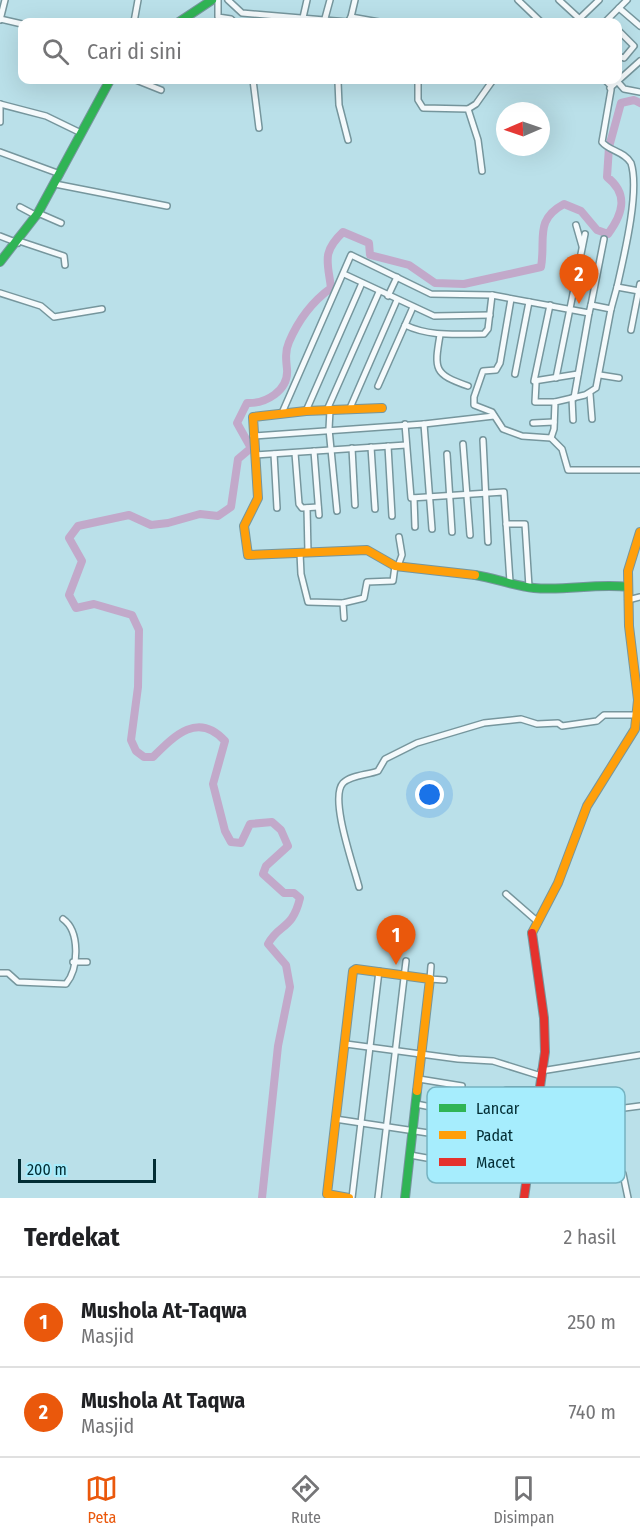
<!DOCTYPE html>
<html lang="id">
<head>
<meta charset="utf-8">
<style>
	body { margin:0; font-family:"Fira Sans Condensed",sans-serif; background:#f6f6f6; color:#202124 }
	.compass { position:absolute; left:496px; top:102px; width:54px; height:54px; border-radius:50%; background:#fff; box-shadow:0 6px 24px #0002; rotate:268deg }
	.scale { position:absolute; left:18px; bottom:15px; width:138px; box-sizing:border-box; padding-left:6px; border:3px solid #022d34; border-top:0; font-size:16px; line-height:21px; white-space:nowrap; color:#022d34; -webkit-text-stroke:4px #a6edfd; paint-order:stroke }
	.you { position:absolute; left:430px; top:795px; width:21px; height:21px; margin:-15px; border:4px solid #fff; border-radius:50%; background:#1a73e8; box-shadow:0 0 0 9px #1a73e833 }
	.badge { display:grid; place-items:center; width:39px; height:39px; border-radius:50%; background:#ea580c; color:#fff; font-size:20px; font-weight:700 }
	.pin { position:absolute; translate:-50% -50px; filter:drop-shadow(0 2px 3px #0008) }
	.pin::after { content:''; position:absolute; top:32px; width:21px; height:18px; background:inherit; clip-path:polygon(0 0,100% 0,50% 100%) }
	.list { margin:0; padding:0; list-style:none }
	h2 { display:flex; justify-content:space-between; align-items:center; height:78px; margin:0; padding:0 24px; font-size:26px }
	h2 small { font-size:20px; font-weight:400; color:#757577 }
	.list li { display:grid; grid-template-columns:39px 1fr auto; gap:18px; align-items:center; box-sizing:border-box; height:90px; padding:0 24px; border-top:2px solid #e0e0e0 }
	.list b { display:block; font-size:22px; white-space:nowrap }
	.list p { margin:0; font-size:20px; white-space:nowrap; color:#757577 }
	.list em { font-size:20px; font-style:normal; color:#757577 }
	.icon { flex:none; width:33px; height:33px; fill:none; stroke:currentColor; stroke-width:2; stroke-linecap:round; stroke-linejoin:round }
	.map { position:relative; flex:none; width:640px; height:1198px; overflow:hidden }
	.search { position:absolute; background:#fff; box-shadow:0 6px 24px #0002; left:18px; right:18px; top:18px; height:66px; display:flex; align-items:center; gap:15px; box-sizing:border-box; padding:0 21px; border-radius:12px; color:#757577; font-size:22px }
	.sheet { height:258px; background:#fff }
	nav { display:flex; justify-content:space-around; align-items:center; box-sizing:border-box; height:84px; border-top:2px solid #e0e0e0; background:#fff; font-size:16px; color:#757577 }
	nav a { display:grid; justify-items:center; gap:3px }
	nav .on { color:#ea580c }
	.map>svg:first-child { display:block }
</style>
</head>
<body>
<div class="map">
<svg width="640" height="1198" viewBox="0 0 640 1198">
	<rect width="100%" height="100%" fill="#bae0e9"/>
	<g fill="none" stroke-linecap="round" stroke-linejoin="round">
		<!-- river -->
		<path stroke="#c2a9ca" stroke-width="8" d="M262,1198L278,1046L290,987L286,965L268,944C279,923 292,931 300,898L294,893H284L263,874L266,866L288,846L281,830L272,822L250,824L241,843L231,842L225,831L213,784L225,741C198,711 174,736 153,757H144L136,751L131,740L138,687L139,630L132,615L94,604L76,608L69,595L82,561L69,538L78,526L129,515L151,525L168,523L200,514L218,516L231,507L238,459L251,448L237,423L247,403C265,404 289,391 287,369C286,360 285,351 289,342C298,321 313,301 331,288C328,262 321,253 343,232L369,243L370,255L409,265L435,283L464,284L541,267C546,239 534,220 564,204L581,211L597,230L608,234C623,214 629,194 607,177L609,147L621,103L634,100L640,103"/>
		<defs>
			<g id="street">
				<polyline points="218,0 218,17 231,19 234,22"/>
				<polyline points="228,0 242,13 348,22 351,17 379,22"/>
				<polyline points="518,0 541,22"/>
				<polyline points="559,0 583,22"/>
				<polyline points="619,8 640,26"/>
				<polyline points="351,17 355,0"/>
				<polyline points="0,19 22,24"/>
				<polyline points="0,20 5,0"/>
				<polyline points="134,22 138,0"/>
				<polyline points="302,22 307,0"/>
				<polyline points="324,22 330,0"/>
				<polyline points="576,22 599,0"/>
				<polyline points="605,22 627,0"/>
				<polyline points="618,30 634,46 624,58 618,56"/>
				<polyline points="136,80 161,90"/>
				<polyline points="253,80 259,128"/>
				<polyline points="306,80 339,80"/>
				<polyline points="418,80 418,100 423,108 468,109 478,140 482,171"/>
				<path d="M605,80L611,86V90L602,142C609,151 624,151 631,163C640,191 624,256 617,287L639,291"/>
				<polyline points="617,81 624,89 640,92"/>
				<polyline points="338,82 339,105 348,140"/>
				<polyline points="610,88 640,61"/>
				<polyline points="0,104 46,116 81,133"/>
				<polyline points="468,109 476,104 493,80"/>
				<polyline points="0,122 0,104"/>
				<polyline points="0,152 60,174"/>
				<polyline points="55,184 167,206"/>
				<polyline points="20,207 37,216"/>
				<polyline points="38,213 61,223"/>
				<polyline points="576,225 582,246"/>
				<polyline points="0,236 18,243"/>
				<polyline points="19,241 64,256 65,265"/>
				<polyline points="344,274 434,316 490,315"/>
				<polyline points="0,293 41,306 54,317 102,309"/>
				<polyline points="388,296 397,277"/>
				<polyline points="511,299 500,363 496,370 483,371 474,397 474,405 492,412 503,429 522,436 551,438 562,449 568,470 640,470"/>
				<polyline points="550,305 534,381 578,374"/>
				<polyline points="591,305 604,239"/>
				<path d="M405,325C430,337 456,334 484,334L488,329L492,295"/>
				<polyline points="631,330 640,284"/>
				<path d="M440,335C434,370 434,374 468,386"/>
				<polyline points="515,374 529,302"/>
				<polyline points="600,375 619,378"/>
				<polyline points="556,378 585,234"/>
				<polyline points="536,383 535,402 555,402"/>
				<polyline points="378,386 413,307"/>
				<polyline points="590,394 592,419"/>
				<polyline points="572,398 573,420"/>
				<polyline points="574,398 589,313"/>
				<polyline points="350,408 397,300"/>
				<polyline points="327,410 379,292"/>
				<polyline points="330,410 329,429 337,511"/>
				<polyline points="306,411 362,283"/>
				<polyline points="282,413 351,255 431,294 492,295 589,313 591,305 611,309 617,287"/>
				<polyline points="533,423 554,422"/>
				<polyline points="405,424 411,498 504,492 510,582"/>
				<polyline points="424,424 494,416"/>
				<polyline points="253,436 424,424 432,529"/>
				<polyline points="551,438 554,429 555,402 585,395 596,388 611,309"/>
				<polyline points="483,440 488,542"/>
				<polyline points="463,444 470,535"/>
				<polyline points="388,446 392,516"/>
				<polyline points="371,447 375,509"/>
				<polyline points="352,448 355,505"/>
				<polyline points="314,451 319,515"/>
				<polyline points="295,453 299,504 302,508 318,507"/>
				<polyline points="274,454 277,508"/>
				<polyline points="447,454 452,532"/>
				<polyline points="255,455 406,445"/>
				<polyline points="414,498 415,527"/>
				<polyline points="307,508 308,553"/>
				<polyline points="506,524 525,524 529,587"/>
				<polyline points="300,553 301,574 308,602 343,603"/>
				<polyline points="398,566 402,555 399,537"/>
				<polyline points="628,600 640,597"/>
				<polyline points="344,618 343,603 364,598 367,582 393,581 395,566"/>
				<path d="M359,887C354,867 329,798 343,783C351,775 368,775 378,771L385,759L417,743L484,723L521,719L537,724L558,723L562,726L597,721L604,715H637"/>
				<polyline points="506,894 538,922"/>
				<polyline points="73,962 87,962"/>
				<polyline points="431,966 430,979 444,980"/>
				<path d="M0,973H8L18,982L66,984C79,968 80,931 63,919"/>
				<polyline points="346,1044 458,1059 493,1061 541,1076"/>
				<polyline points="541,1071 640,1055"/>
				<polyline points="419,1079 462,1086"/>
				<polyline points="539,1090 506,1090 498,1104 492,1107 488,1126 490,1161 500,1167 528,1174 573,1175 591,1179 623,1174 628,1198"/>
				<polyline points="416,1104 456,1112"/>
				<polyline points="537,1108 594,1112 640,1106"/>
				<polyline points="611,1111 616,1142"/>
				<polyline points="335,1119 455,1137"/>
				<polyline points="410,1155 449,1162"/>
				<polyline points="352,1198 379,971"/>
				<polyline points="378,1198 406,961"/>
			</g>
			<g id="fast">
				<polyline points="179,22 212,0"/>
				<polyline points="0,262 38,213 110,80"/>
				<path d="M475,575C495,578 514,586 534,588C566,591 597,583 628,587"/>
				<polyline points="405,1198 417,1091"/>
			</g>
			<g id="slow">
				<polyline points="382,408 306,411 253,417 258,498 244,526 248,555 367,550 395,566 475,575"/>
				<polyline points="532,933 558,883 587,806 635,729 638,700 629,626 628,571 640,532"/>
				<polyline points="349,1198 327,1194 353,971 356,969 430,979 417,1091"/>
			</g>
			<polyline id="jam" points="524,1198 545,1052 544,1018 532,933"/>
		</defs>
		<!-- street casing -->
		<use href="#street" stroke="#76969d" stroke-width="8"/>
		<!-- fast casing -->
		<use href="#fast" stroke="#76969d" stroke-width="10"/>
		<!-- slow casing -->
		<use href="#slow" stroke="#76969d" stroke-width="10"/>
		<!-- jam casing -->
		<use href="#jam" stroke="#76969d" stroke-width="10"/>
		<!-- street -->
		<use href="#street" stroke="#f5fafc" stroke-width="5"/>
		<!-- fast -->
		<use href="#fast" stroke="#30b455" stroke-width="8"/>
		<!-- slow -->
		<use href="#slow" stroke="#ff9f0a" stroke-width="8"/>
		<!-- jam -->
		<use href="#jam" stroke="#e5322d" stroke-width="8"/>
	</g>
	<!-- legend -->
	<rect x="427" y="1087" width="198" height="96" rx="9" fill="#a6edfd" stroke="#75b3c1" stroke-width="1.5"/>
	<rect x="439" y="1104" width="27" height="8" fill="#30b455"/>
	<rect x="439" y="1131" width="27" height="8" fill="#ff9f0a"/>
	<rect x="439" y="1158" width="27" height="8" fill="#e5322d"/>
	<g font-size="16" fill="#022d34">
		<text x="476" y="1114">Lancar</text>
		<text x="476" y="1141">Padat</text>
		<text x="476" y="1168">Macet</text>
	</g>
</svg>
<svg class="compass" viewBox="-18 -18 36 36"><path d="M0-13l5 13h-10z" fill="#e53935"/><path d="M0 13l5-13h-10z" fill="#757577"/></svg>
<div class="scale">200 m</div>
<div class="you"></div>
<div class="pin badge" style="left:396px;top:965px">1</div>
<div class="pin badge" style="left:579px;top:304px">2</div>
<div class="search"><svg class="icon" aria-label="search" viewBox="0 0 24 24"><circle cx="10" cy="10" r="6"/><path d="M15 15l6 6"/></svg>Cari di sini</div>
</div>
<section class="sheet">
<h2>Terdekat<small>2 hasil</small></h2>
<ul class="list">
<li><span class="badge">1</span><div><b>Mushola At-Taqwa</b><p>Masjid</p></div><em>250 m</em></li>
<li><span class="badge">2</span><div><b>Mushola At Taqwa</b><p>Masjid</p></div><em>740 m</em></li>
</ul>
</section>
<nav>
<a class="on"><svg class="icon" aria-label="map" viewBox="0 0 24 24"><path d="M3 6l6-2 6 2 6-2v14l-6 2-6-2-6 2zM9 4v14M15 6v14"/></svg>Peta</a>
<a><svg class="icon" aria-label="directions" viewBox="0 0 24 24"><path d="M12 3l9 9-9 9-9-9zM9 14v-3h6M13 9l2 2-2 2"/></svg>Rute</a>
<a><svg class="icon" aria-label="saved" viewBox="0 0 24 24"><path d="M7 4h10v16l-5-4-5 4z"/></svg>Disimpan</a>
</nav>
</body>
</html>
